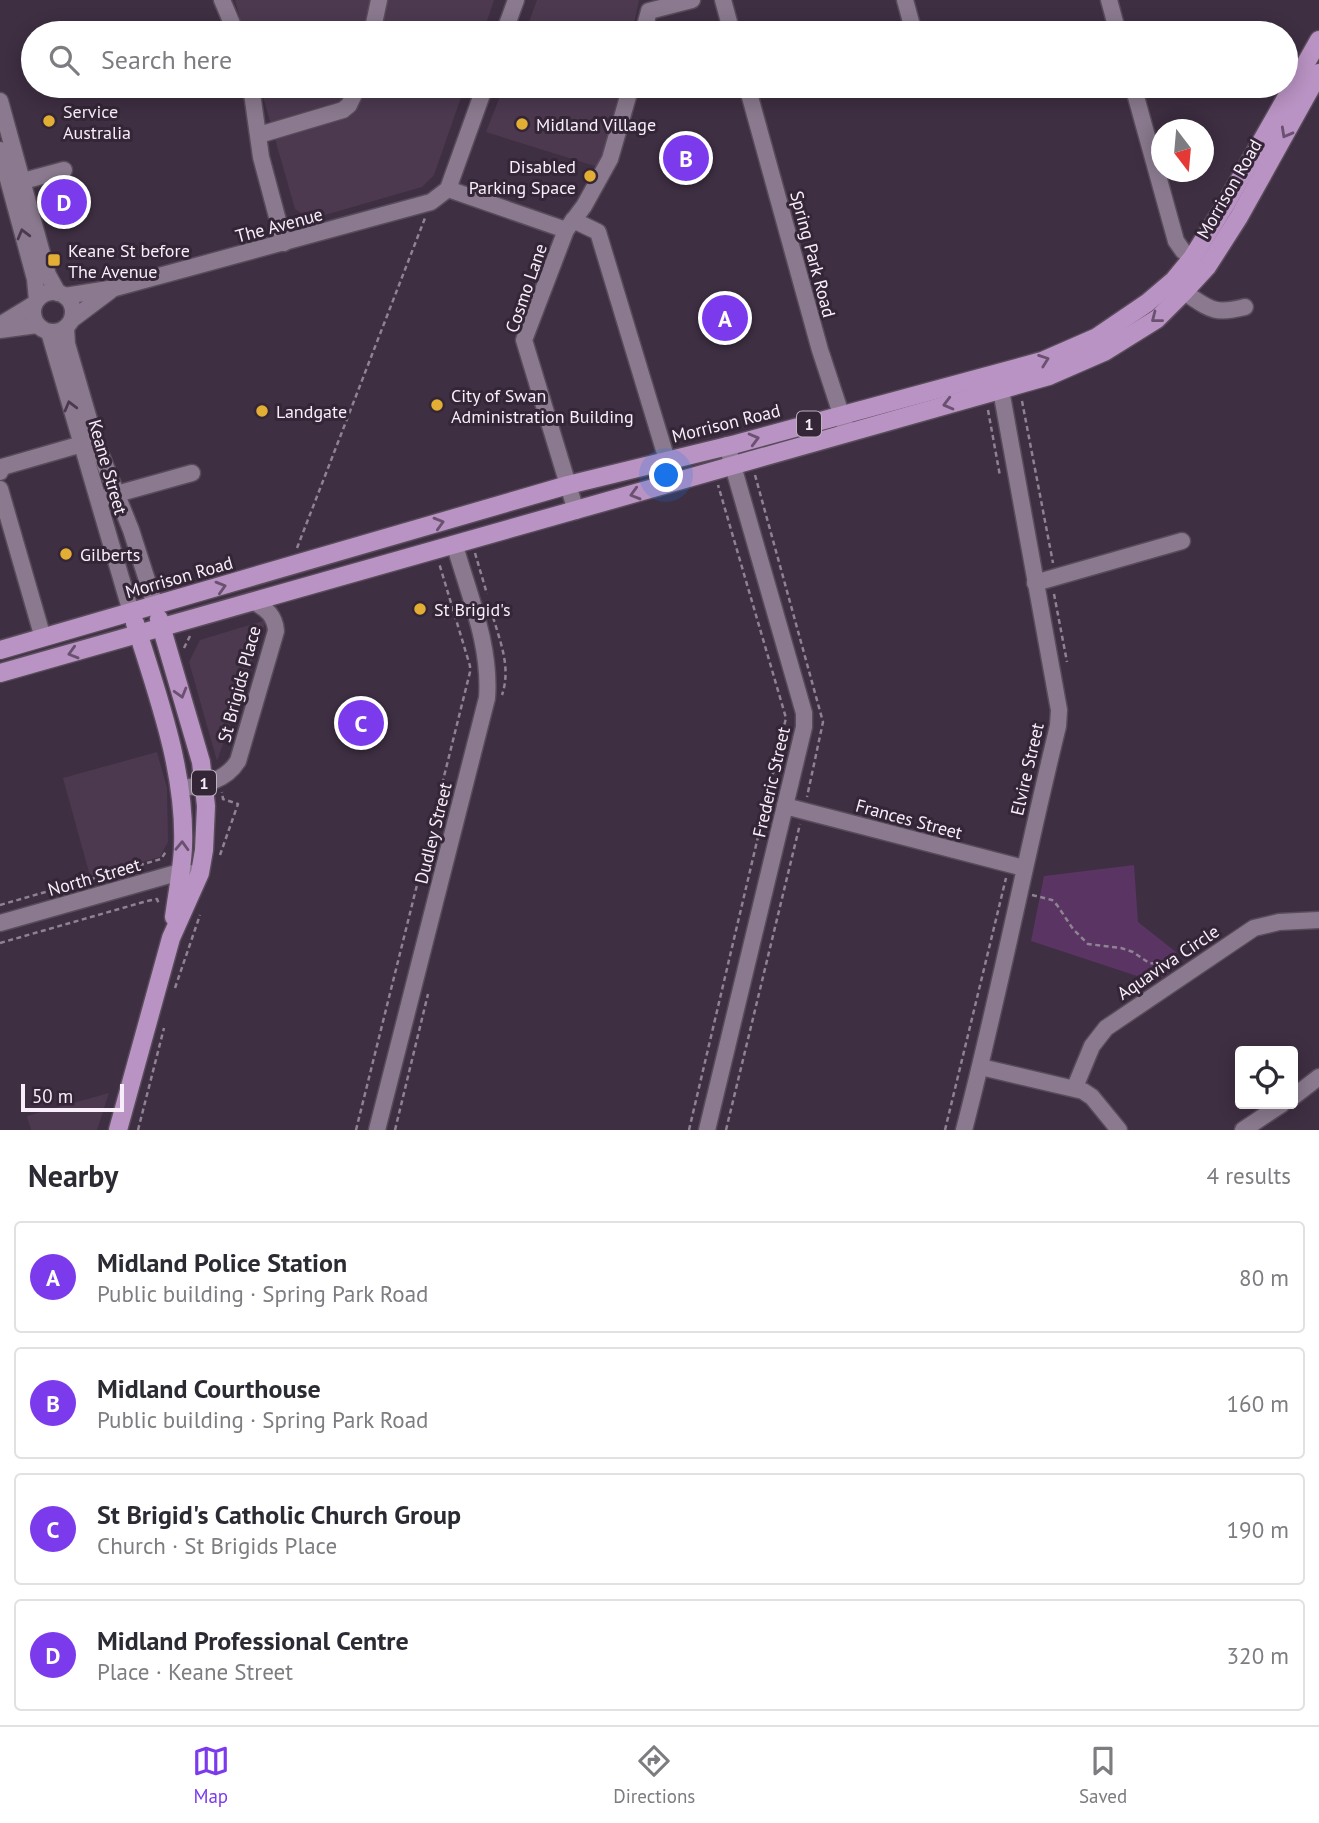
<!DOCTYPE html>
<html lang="en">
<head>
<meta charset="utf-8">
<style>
	body { margin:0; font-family:"PT Sans",sans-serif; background:#f7f7f7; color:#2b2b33 }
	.controls { position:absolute; right:21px; bottom:21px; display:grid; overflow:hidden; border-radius:7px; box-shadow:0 4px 18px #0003 }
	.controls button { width:63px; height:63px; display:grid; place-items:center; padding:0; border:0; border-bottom:2px solid #e1e1e2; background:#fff; color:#2b2b33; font:35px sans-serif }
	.compass { position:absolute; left:1151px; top:119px; width:63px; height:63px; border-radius:50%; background:#fff; box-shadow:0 4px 18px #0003; rotate:164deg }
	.scale { position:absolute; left:21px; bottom:18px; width:103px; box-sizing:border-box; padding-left:7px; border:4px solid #f8eefa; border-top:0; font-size:19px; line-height:24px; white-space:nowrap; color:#f8eefa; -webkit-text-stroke:5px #342537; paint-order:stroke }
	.you { position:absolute; left:667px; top:476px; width:24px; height:24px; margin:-18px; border:5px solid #fff; border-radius:50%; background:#1a73e8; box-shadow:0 0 0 10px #1a73e833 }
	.badge { display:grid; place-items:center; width:46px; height:46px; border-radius:50%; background:#7c3aed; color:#fff; font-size:23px; font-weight:700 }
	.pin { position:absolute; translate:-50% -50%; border:4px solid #fff; box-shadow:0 2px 7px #0006 }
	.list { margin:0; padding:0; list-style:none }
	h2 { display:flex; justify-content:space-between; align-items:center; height:91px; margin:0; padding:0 28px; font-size:30px }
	h2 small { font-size:23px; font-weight:400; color:#7c7c81 }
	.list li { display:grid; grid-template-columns:46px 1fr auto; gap:21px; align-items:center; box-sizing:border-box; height:112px; margin:0 14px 14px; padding:0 14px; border:2px solid #e1e1e2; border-radius:7px }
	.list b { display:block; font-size:26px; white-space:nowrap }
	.list p { margin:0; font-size:23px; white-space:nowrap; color:#7c7c81 }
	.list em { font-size:23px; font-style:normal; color:#7c7c81 }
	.icon { flex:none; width:38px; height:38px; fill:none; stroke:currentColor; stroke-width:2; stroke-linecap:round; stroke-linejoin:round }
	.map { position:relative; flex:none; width:1319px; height:1130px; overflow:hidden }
	.search { position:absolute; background:#fff; box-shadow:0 4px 18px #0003; left:21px; right:21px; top:21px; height:77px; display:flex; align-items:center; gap:18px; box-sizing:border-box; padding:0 24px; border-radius:38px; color:#7c7c81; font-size:26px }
	.sheet { height:595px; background:#fff }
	nav { display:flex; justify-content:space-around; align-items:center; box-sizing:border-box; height:98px; border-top:2px solid #e1e1e2; background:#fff; font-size:19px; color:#7c7c81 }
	nav a { display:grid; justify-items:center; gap:4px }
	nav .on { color:#7c3aed }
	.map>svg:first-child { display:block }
</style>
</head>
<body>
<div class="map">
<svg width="1319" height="1130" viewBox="0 0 1319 1130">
	<rect width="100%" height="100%" fill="#3e2f42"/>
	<!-- built -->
	<g fill="#4c3950">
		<polygon points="235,0 494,0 483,33 244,33"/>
		<polygon points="537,0 639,0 632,33 525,33"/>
		<polygon points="260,86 465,86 434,175 422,187 311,219 295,209"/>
		<polygon points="504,86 620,86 607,146 598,167 486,132"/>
		<polygon points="266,620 217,761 189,662 200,640"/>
		<polygon points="157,752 167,788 168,842 160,857 90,876 63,778"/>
		<polygon points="109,1093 97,1130 31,1130 27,1116"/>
	</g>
	<!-- green -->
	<polygon fill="#5a3463" points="1134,865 1138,922 1176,952 1173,970 1155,982 1031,941 1044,876"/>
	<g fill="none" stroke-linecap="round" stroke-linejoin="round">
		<defs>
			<g id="minor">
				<polyline points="222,0 236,33"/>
				<polyline points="723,0 732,33"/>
				<polyline points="905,0 914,33"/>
				<polyline points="1109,0 1118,33"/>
				<polyline points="372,33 379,0"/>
				<polyline points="504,33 516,0"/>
				<polyline points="643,33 649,11 692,0"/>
				<polyline points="251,86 261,157 284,243"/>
				<polyline points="747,86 820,350 845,426"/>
				<polyline points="1133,86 1176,241 1183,251 1202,264"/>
				<polyline points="0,101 48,275 58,293"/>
				<polyline points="259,135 343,110 349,105 358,86"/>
				<polyline points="0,150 35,279 37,300"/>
				<polyline points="12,184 64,170"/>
				<polyline points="448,189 566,230"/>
				<polyline points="573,220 598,232 667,460"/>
				<circle cx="53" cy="312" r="20"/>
				<path d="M1184,292C1210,309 1213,315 1245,307"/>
				<polyline points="65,296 115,288 431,202 448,189 485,86"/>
				<polyline points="74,318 110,291"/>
				<polyline points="0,325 34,304"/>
				<polyline points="66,328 67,344 95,440 131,530 155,605"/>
				<polyline points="0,330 37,325"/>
				<polyline points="49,332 131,612"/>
				<polyline points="0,472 2,467 89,442"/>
				<polyline points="0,489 43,638"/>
				<polyline points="106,497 192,473"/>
				<polyline points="576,511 524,340 566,230 584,206 610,159 631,86"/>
				<polyline points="1035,583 1182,541"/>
				<path d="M179,789C202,785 225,782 238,761L276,631C275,616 267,609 254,602"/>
				<polyline points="785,806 1024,868"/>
				<polyline points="0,923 180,872 190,873"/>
				<polyline points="981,1067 1083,1091 1092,1097 1119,1130"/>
				<polyline points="1075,1087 1092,1046 1106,1028 1254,928 1279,922 1319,920"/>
				<polyline points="1293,1097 1319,1077"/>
				<path d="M377,1130L487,698C491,646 469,595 455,546"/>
				<polyline points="707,1130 804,727 804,713 800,699 727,445"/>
				<path d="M964,1130C999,996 1025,860 1058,726L1059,710L999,379"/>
				<polyline points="1243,1130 1282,1104"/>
			</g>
			<g id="major">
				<path d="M135,623C157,694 186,771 183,847C182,870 177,894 174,917"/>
				<polyline points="0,650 568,485 736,444 1042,361 1097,337 1147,303 1174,280 1192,258 1224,207 1319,40"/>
				<polyline points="0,673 1049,376 1104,352 1157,319 1184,292 1207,267 1239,217 1319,73"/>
				<polyline points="118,1130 171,938 200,873 204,850 206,806 201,762 159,619"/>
			</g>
		</defs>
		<!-- minor casing -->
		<use href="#minor" stroke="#584b5a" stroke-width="19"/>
		<!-- major casing -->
		<use href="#major" stroke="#584b5a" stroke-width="21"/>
		<!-- path -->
		<g stroke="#8f8292" stroke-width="2.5" stroke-dasharray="5 3.5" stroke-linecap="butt">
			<polyline points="1022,401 1053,563"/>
			<polyline points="988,410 1000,476"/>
			<polyline points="755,475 823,722 807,797"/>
			<polyline points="297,548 425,218"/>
			<polyline points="475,553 487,594"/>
			<polyline points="1054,594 1067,662"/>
			<path d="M493,617C501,644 511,668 502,695"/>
			<polyline points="184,648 190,636"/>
			<polyline points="220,855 238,804 223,799 222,792"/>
			<polyline points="1032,895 1052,900 1057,905 1073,929 1088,944 1121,948 1133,952 1149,963 1170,965"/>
			<polyline points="0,905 161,859 167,850"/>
			<polyline points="0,943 147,901 157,899 159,904"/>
			<polyline points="175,988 200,915"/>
			<polyline points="138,1130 164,1028"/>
			<polyline points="356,1130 470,672 470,666 439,563"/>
			<polyline points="395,1130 428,994"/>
			<polyline points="689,1130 786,718 718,485"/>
			<polyline points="726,1130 800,824"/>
			<polyline points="945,1130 1006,878"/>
		</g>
		<!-- minor -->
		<use href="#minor" stroke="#8b7a8f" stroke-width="16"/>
		<!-- major -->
		<use href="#major" stroke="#b993c3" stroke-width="18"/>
	</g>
	<!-- one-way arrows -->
	<defs><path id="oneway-chevron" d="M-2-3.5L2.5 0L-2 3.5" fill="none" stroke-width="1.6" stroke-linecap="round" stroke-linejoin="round" transform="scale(1.75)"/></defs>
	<g stroke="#69516f">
		<use href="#oneway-chevron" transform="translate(1286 133) rotate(119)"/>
		<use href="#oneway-chevron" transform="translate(1156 318) rotate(142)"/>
		<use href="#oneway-chevron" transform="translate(1044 360) rotate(-20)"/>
		<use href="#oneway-chevron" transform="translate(948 404) rotate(165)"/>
		<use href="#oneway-chevron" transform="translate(754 439) rotate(-15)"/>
		<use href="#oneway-chevron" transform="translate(635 494) rotate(164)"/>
		<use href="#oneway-chevron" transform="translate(439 523) rotate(-16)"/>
		<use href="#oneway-chevron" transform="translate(221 587) rotate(-16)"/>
		<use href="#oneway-chevron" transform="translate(73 653) rotate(164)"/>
		<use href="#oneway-chevron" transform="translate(181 693) rotate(74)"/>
		<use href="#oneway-chevron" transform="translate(182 846) rotate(-88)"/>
	</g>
	<g stroke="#4a3a4d">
		<use href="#oneway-chevron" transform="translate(23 234) rotate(-105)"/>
		<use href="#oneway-chevron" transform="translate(70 406) rotate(-105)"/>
	</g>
	<!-- markers -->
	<g fill="#e2af34" stroke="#342537" stroke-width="2.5">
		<circle cx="49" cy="121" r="7"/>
		<circle cx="522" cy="124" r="7"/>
		<circle cx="590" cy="176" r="7"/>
		<rect x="47" y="253" width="14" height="14" rx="3.5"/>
		<circle cx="437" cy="405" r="7"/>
		<circle cx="262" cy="411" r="7"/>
		<circle cx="66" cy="554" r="7"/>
		<circle cx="420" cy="609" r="7"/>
	</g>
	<g text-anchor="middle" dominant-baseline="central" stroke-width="6" stroke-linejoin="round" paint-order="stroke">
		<!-- shield labels -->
		<g fill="#342537" stroke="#bdb2c0" stroke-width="2">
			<rect x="797" y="411.5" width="24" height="25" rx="5"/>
			<rect x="192" y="770.5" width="24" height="25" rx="5"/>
		</g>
		<g font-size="16" font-weight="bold" fill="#f8eefa">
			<text x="809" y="424">1</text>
			<text x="204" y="783">1</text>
		</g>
		<!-- poi labels -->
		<g font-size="18" fill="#f8eefa" stroke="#342537" text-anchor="start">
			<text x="63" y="111">Service<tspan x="63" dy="21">Australia</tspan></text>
			<text x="536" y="124">Midland Village</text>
			<text x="576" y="166" text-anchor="end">Disabled<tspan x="576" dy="21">Parking Space</tspan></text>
			<text x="68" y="250">Keane St before<tspan x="68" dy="21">The Avenue</tspan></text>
			<text x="451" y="395">City of Swan<tspan x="451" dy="21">Administration Building</tspan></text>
			<text x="276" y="411">Landgate</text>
			<text x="80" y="554">Gilberts</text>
			<text x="434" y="609">St Brigid's</text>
		</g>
		<!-- street labels -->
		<g font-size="18" fill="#f8eefa" stroke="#342537">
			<text transform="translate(1229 189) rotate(-60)">Morrison Road</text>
			<text transform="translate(279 225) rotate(-15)">The Avenue</text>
			<text transform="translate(813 254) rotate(75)">Spring Park Road</text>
			<text transform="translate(526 288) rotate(-71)">Cosmo Lane</text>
			<text transform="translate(726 423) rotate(-14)">Morrison Road</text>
			<text transform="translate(108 467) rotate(74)">Keane Street</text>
			<text transform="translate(179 577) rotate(-16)">Morrison Road</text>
			<text transform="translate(239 684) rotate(-75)">St Brigids Place</text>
			<text transform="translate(1027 769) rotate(-77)">Elvire Street</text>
			<text transform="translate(771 782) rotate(-77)">Frederic Street</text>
			<text transform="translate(909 819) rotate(15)">Frances Street</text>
			<text transform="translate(433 833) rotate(-76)">Dudley Street</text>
			<text transform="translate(94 877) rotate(-16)">North Street</text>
			<text transform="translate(1168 962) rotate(-34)">Aquaviva Circle</text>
		</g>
	</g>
</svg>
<div class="controls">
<button><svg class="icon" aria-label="locate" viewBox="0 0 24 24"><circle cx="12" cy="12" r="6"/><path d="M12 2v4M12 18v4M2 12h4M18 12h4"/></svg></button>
</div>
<svg class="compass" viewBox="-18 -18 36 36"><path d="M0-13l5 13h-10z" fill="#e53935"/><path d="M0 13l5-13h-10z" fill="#7c7c81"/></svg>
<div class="scale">50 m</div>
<div class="you"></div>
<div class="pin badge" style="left:725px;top:318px">A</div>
<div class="pin badge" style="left:686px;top:158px">B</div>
<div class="pin badge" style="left:361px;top:723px">C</div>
<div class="pin badge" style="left:64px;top:202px">D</div>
<div class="search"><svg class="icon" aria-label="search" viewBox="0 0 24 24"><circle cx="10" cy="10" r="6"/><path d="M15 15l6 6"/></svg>Search here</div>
</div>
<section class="sheet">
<h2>Nearby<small>4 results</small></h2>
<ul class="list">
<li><span class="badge">A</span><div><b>Midland Police Station</b><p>Public building · Spring Park Road</p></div><em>80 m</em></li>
<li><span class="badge">B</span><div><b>Midland Courthouse</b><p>Public building · Spring Park Road</p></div><em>160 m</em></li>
<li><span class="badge">C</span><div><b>St Brigid's Catholic Church Group</b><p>Church · St Brigids Place</p></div><em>190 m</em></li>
<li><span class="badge">D</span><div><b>Midland Professional Centre</b><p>Place · Keane Street</p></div><em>320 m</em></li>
</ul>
</section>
<nav>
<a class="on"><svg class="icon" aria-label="map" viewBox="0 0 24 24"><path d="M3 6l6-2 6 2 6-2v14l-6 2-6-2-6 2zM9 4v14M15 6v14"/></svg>Map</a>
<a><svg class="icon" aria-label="directions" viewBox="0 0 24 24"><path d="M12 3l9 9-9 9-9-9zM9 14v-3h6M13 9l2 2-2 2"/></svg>Directions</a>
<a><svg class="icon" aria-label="saved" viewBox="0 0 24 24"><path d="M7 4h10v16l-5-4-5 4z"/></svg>Saved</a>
</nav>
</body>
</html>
